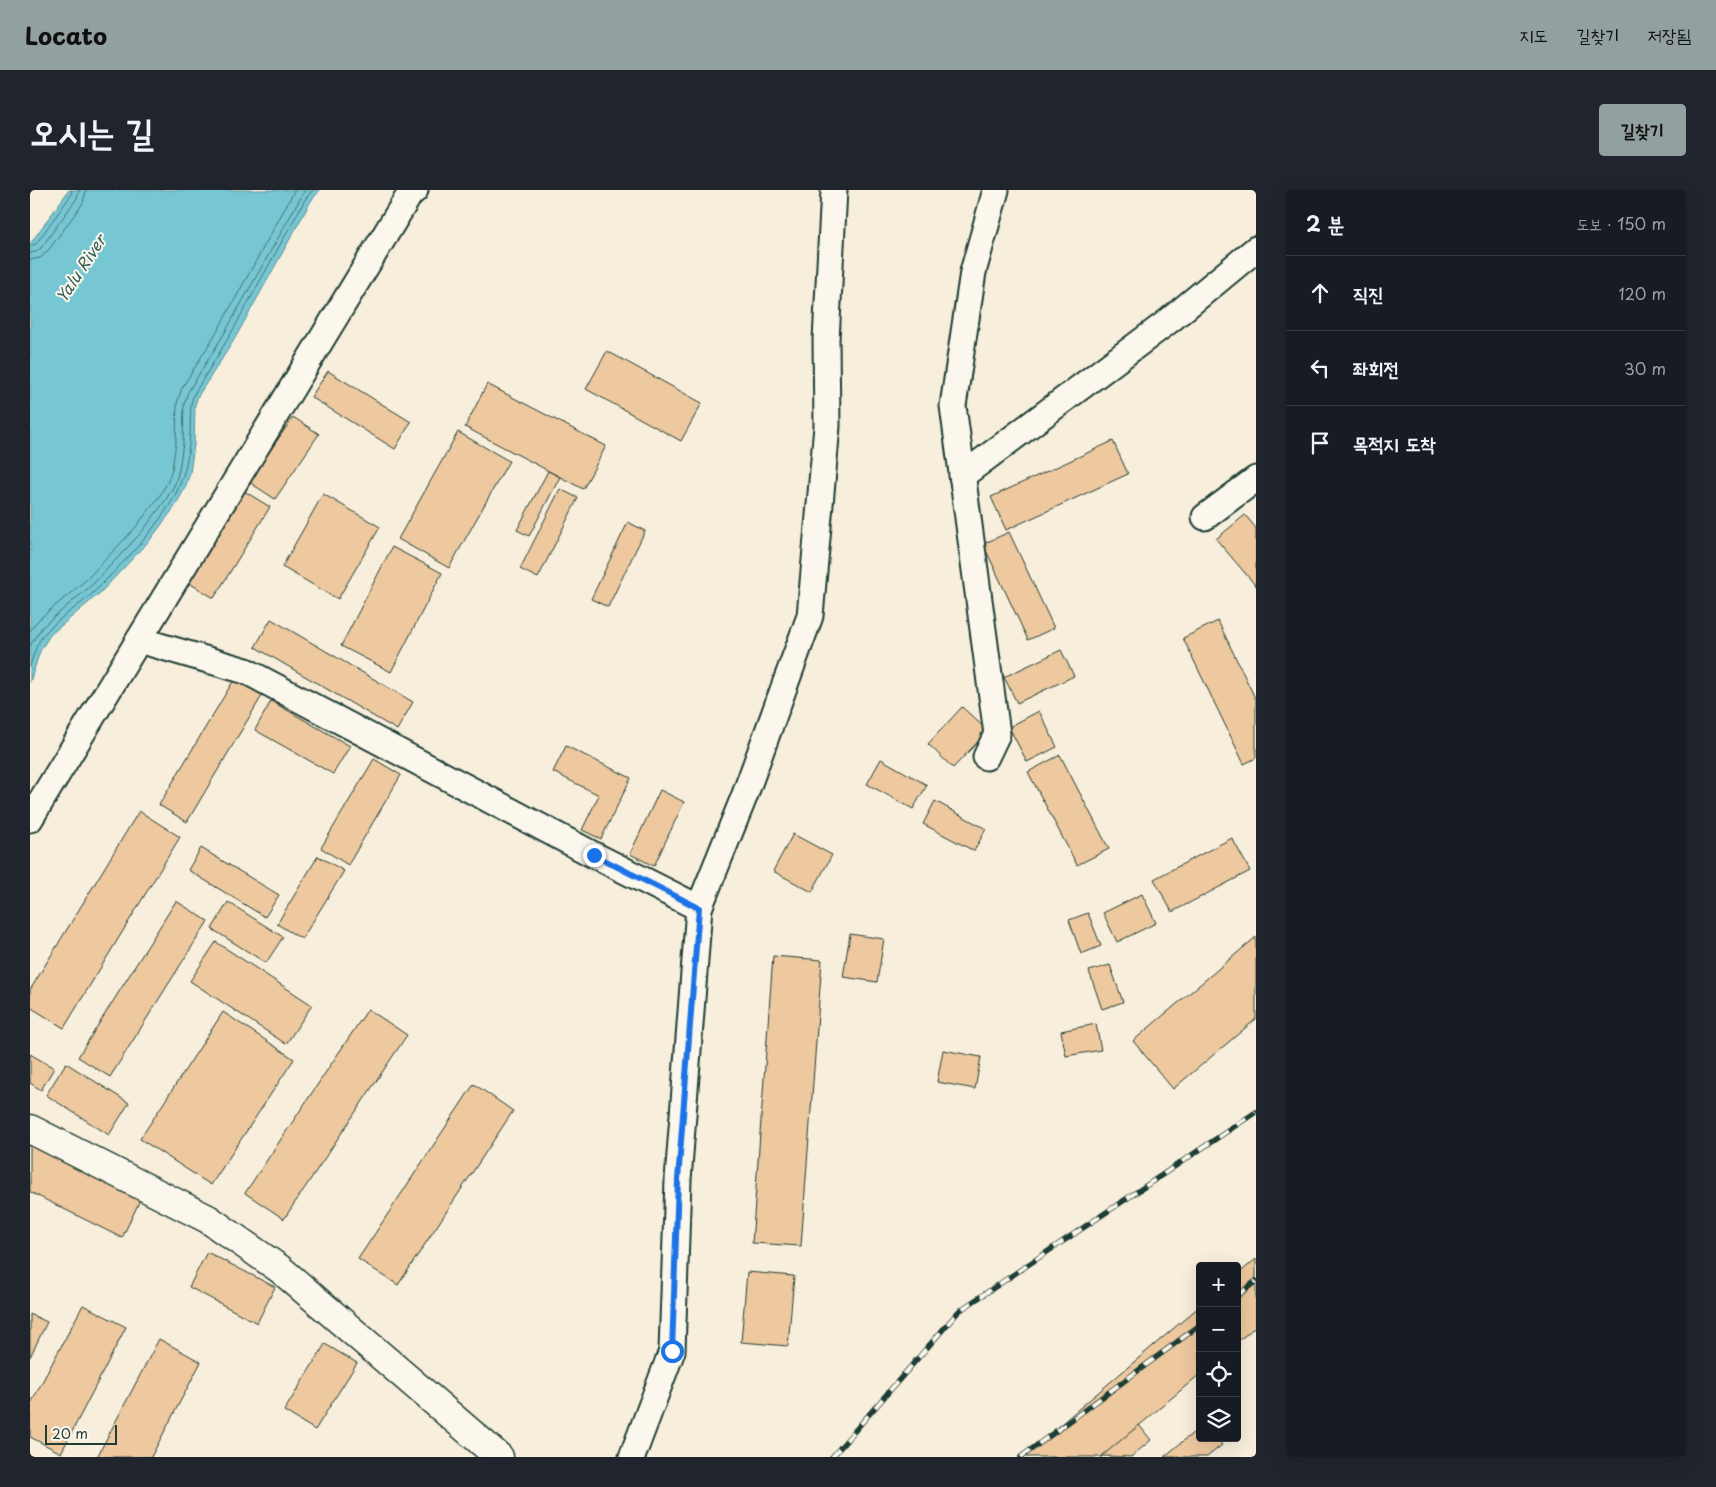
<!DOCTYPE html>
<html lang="ko">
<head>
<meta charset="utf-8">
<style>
	body { margin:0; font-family:"Playpen Sans","Poor Story",sans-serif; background:#20242c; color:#f1f3f6 }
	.controls { position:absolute; right:15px; bottom:15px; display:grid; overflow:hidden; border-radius:5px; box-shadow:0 5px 20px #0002 }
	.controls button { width:45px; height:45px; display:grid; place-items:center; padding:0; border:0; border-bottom:1px solid #363941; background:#171b24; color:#f1f3f6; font:25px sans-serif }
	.scale { position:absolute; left:15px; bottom:12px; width:72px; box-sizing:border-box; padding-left:5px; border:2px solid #1f3d34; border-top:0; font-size:14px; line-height:18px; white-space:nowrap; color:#1f3d34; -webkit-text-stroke:4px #fbf7ec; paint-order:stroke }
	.stop { position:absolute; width:15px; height:15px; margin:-11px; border:4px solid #1a73e8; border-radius:50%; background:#fff }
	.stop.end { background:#1a73e8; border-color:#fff; box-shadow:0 1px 5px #0008 }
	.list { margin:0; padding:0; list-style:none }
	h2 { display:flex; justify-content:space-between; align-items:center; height:65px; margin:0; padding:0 20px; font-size:21px }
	h2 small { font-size:16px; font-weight:400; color:#9ea1a6 }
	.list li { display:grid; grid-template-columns:32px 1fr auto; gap:15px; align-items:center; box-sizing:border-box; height:75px; padding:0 20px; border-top:1px solid #363941 }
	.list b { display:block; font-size:19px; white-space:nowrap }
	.list em { font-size:16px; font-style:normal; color:#9ea1a6 }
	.icon { flex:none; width:28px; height:28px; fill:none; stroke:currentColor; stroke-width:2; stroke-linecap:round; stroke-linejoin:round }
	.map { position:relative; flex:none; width:1226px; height:1267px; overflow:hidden; border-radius:5px }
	header { display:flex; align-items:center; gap:30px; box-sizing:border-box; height:70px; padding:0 25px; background:#92a19f; color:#111 }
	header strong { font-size:24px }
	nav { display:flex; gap:28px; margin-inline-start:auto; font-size:18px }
	.intro { display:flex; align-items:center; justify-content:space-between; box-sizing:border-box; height:120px; padding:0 30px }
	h1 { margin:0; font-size:35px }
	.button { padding:12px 22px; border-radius:5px; background:#92a19f; color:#111; font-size:18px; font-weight:700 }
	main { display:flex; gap:30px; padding:0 30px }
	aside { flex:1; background:#171b24; border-radius:5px; box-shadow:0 5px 20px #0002 }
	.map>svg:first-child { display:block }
</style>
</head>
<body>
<header>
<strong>Locato</strong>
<nav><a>지도</a><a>길찾기</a><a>저장됨</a></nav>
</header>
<div class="intro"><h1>오시는 길</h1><a class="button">길찾기</a></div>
<main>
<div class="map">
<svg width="1226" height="1267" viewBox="0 0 1226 1267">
	<rect width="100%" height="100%" fill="#f8eedc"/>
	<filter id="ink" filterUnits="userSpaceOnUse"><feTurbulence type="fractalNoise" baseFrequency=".02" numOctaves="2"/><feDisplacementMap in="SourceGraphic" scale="10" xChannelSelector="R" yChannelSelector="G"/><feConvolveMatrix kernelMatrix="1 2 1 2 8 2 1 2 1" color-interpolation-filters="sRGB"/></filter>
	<g filter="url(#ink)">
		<!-- water -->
		<polygon fill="#77c6d4" stroke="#548f94" points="39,0 290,0 281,11 204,150 168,206 165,215 164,254 160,283 155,298 144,318 120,350 70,403 20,445 10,461 0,492 0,54"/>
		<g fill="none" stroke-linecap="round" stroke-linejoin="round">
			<!-- shore -->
			<g stroke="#427474" stroke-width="1">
				<polyline points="0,56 6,54 41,5 42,0"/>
				<polyline points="0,63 6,62 11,58 47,8 49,0"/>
				<polyline points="0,70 10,68 17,62 53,13 56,0"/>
				<polyline points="0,441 7,431 56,390 105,338 129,307 138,291 142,279 146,252 147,213 152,198 188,140 265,0"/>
				<polyline points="0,456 12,437 62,395 111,343 135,311 145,294 149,280 153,253 154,214 158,202 194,144 275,0"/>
				<path d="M0,476C4,464 7,451 16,442C31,426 51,415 66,400C92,374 121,345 140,314C154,292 159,267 160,242C161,228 159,217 164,204L199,147L276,8L283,0"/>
			</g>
		</g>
		<!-- building -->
		<g fill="#eec89e" stroke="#1f3d34">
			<polygon points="577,161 672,213 651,251 556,199"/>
			<polygon points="298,181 381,232 365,259 281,207"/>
			<polygon points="457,194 576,256 553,299 435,237"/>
			<polygon points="263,227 289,244 245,309 219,292"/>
			<polygon points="428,242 479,271 419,378 368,349"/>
			<polygon points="1083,251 1098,284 976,340 961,307"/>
			<polygon points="518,281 530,287 499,346 487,340"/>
			<polygon points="530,299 548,308 508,388 490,379"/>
			<polygon points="214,301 240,317 184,408 159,393"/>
			<polygon points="293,304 350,337 308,409 252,377"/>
			<polygon points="1215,325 1226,338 1226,396 1186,349"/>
			<polygon points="598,332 615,341 578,417 561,409"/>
			<polygon points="979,342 1024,438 998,450 953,354"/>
			<polygon points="362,357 412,383 361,482 311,456"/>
			<polygon points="241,429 383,512 367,540 225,457"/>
			<polygon points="1188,431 1226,510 1226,568 1214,574 1153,448"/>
			<polygon points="1031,460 1044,486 987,513 974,487"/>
			<polygon points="208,483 236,499 157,632 129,615"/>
			<polygon points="241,511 320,556 303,584 225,540"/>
			<polygon points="932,517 958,541 923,578 898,554"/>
			<polygon points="1009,521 1027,557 997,572 979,537"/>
			<polygon points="536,556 601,588 571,649 552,640 569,605 523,582"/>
			<polygon points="1030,565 1079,659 1047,675 998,582"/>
			<polygon points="344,569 371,585 318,675 291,658"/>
			<polygon points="851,569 897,595 883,619 837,594"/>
			<polygon points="630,600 654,612 624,676 600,664"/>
			<polygon points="905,611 956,639 944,661 893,634"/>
			<polygon points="109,621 150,647 34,838 0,817 0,800"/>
			<polygon points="763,644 802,665 782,702 743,681"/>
			<polygon points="1202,648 1220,681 1142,722 1124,689"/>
			<polygon points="171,658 249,705 235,727 158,680"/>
			<polygon points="288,666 314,681 272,749 247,734"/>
			<polygon points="1112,704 1126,733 1087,752 1073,723"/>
			<polygon points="146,711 178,731 80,887 48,867"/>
			<polygon points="198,712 253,747 236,773 182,739"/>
			<polygon points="1058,723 1071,756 1051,764 1039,730"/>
			<polygon points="820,744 854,749 847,792 813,787"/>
			<polygon points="1226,747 1226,829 1143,899 1103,851"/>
			<polygon points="186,752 282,815 256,854 160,791"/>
			<polygon points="743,766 792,770 771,1056 722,1053"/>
			<polygon points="1080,775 1093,812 1072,819 1059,781"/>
			<polygon points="338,819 377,845 254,1029 215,1003"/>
			<polygon points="193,822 264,869 181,995 110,949"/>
			<polygon points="1066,834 1071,860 1036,866 1031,841"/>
			<polygon points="913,860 951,867 945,899 907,892"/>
			<polygon points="0,864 24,878 11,900 0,893"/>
			<polygon points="36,873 99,913 79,945 16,905"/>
			<polygon points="444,894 483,921 368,1095 328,1069"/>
			<polygon points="0,953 111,1008 92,1048 0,1002"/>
			<polygon points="177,1062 245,1097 227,1133 159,1097"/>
			<polygon points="1226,1069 1226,1136 1207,1152 1207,1085"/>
			<polygon points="717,1082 764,1086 758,1156 711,1152"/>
			<polygon points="53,1115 96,1137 31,1263 0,1247 0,1215"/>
			<polygon points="1170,1116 1170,1184 1072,1267 992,1267"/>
			<polygon points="0,1124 17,1132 0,1167"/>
			<polygon points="129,1149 171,1172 121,1267 67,1267"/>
			<polygon points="295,1154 327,1173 285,1240 254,1221"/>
			<polygon points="1109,1235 1121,1250 1101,1267 1072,1266"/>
			<polygon points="1170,1237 1170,1248 1187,1248 1192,1255 1177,1267 1134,1267"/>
		</g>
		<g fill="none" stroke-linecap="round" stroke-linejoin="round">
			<defs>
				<g id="street">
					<polyline points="932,286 1140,130 1226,59"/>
					<polyline points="1175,327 1226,289"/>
					<polyline points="109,450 216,481 564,665 669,718"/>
					<polyline points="956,567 967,544 923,216 943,82 966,0"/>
					<polyline points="0,629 380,4 385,0"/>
					<polyline points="602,1267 642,1161 648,990 669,718 714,607 780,426 797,236 796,150 804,0"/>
				</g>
				<polyline id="secondary" points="0,939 178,1029 250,1079 469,1267"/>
			</defs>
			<!-- street casing -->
			<use href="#street" stroke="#1f3d34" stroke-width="29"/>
			<!-- secondary casing -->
			<use href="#secondary" stroke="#1f3d34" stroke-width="31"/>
			<!-- street -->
			<use href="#street" stroke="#fbf7ec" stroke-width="25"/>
			<!-- secondary -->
			<use href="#secondary" stroke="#fbf7ec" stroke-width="28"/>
			<defs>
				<g id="rail">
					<polyline points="1207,1106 1226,1091"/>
					<polyline points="802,1267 929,1121 1226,922"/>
					<polyline points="991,1267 1170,1135"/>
				</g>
			</defs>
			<!-- rail casing -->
			<use href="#rail" stroke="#1f3d34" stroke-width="5.5"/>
			<!-- rail -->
			<use href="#rail" stroke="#fbf7ec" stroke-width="4" stroke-dasharray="11" stroke-linecap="butt"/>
		</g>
	</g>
	<g fill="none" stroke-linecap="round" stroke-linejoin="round" filter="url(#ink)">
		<!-- route -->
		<polyline stroke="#1a73e8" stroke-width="6" points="564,665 669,718 648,990 642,1161"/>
	</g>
	<g text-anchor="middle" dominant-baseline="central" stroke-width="4" stroke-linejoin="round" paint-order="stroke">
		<!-- water labels -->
		<g font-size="16" font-style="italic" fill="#355f5c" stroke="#fbf7ec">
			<text transform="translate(50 78) rotate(-57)">Yalu River</text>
		</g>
	</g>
</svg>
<div class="controls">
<button>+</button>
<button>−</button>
<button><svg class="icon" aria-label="locate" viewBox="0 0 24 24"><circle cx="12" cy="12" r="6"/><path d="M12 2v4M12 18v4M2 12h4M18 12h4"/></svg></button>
<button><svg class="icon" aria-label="layers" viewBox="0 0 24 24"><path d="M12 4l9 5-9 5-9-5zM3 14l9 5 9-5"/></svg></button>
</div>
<div class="scale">20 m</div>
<div class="stop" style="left:642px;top:1161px"></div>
<div class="stop end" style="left:564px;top:665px"></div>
</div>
<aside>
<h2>2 분<small>도보 · 150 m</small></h2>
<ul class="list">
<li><svg class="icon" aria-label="ahead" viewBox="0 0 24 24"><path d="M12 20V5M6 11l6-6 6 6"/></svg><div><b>직진</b></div><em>120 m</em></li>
<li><svg class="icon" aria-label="left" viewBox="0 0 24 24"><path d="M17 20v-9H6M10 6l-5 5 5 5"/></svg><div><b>좌회전</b></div><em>30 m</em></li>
<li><svg class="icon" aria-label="arrive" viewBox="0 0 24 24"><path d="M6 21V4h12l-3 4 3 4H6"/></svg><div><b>목적지 도착</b></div></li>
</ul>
</aside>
</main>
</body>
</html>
